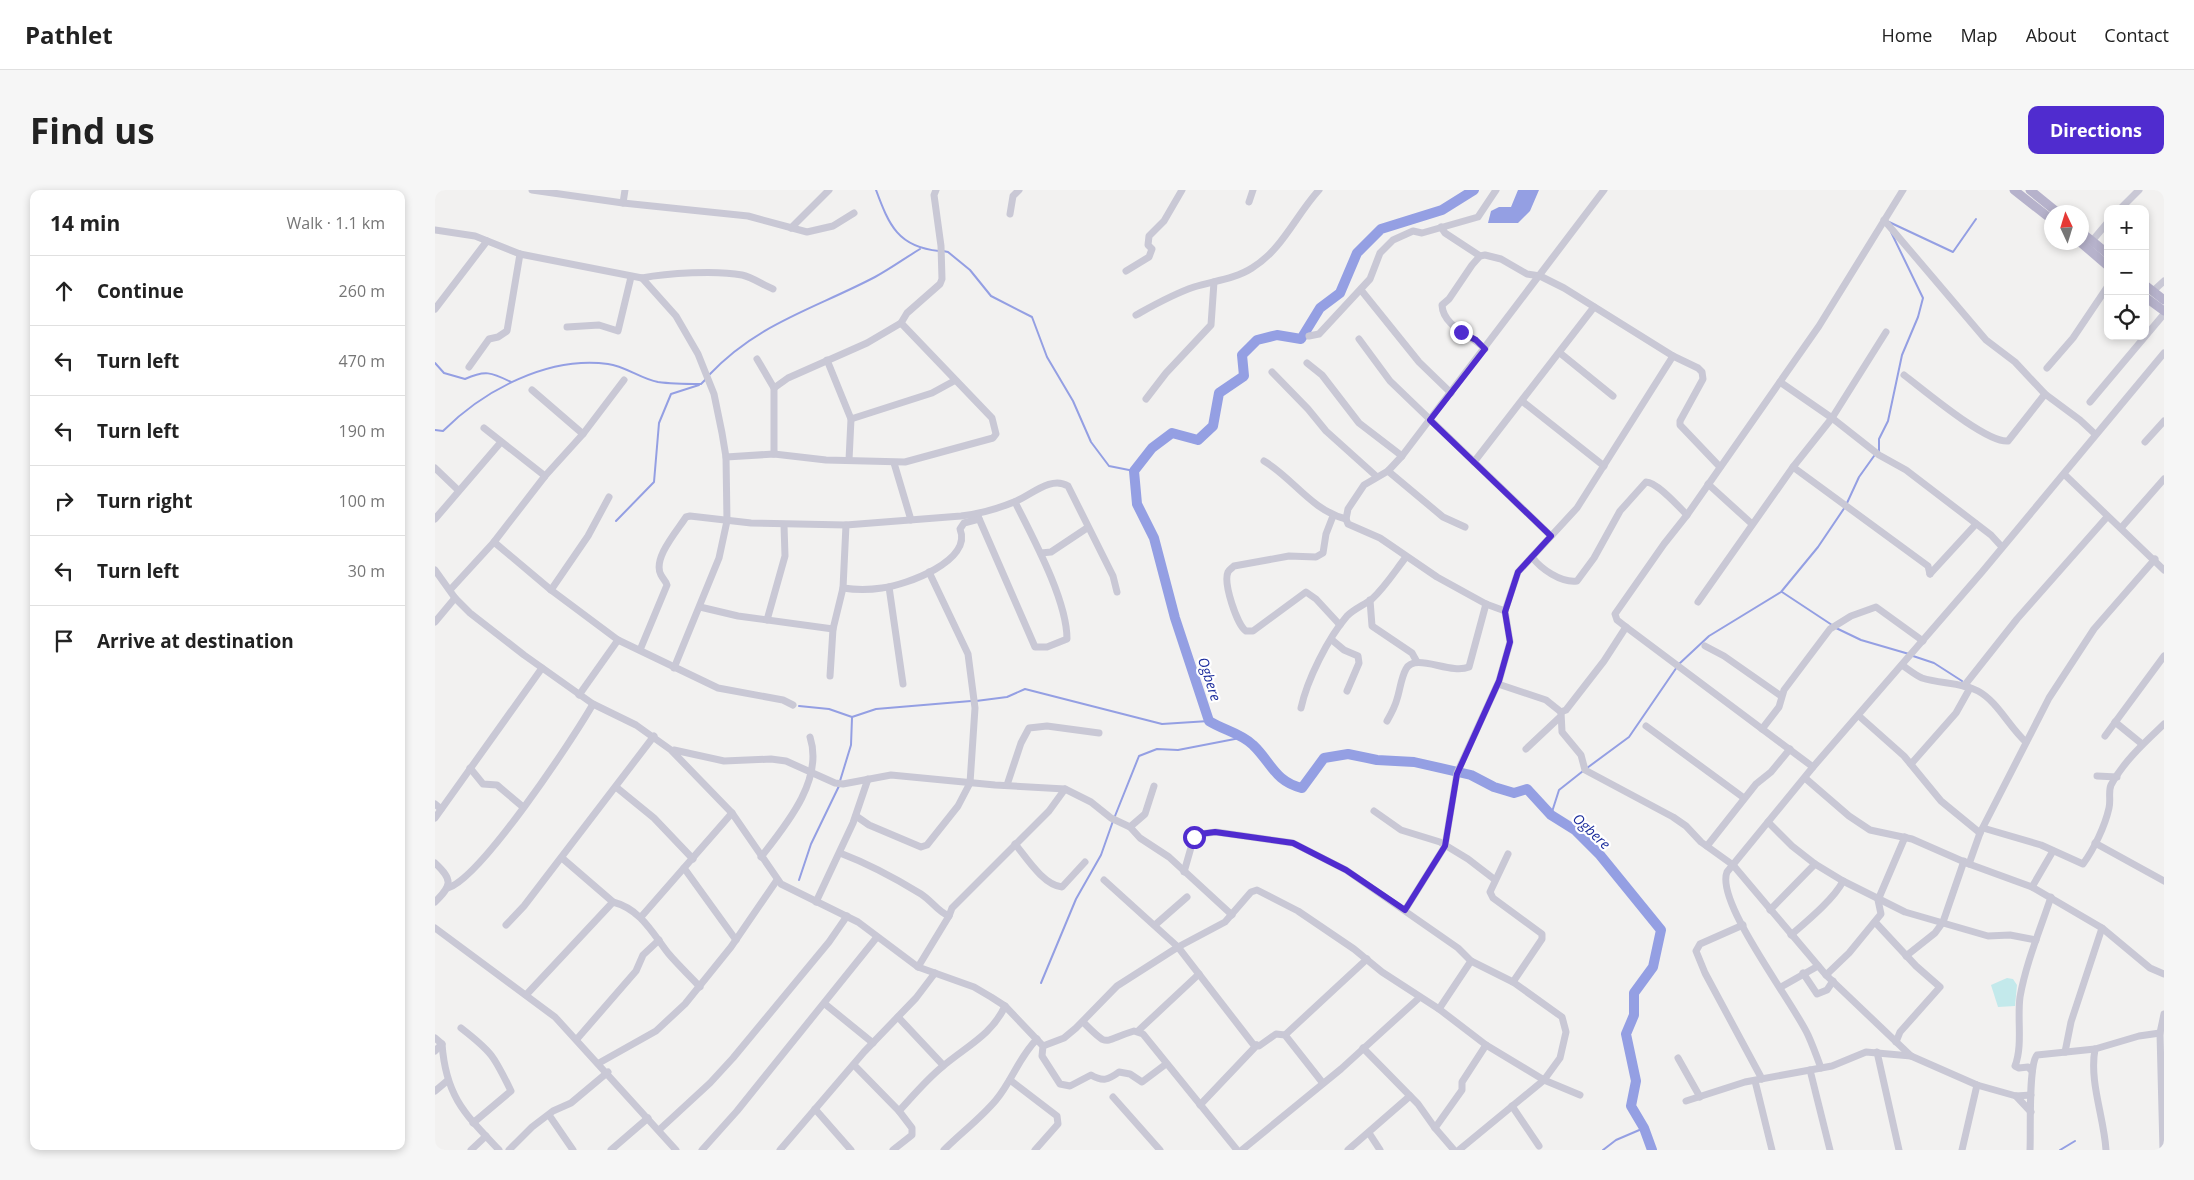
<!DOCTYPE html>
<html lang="en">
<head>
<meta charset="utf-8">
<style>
	body { margin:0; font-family:"Open Sans",sans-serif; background:#f6f6f6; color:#222 }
	.controls { position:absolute; right:15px; top:15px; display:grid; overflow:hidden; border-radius:10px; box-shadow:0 2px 8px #0003 }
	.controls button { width:45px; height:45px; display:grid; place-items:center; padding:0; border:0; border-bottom:1px solid #e0e0e0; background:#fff; color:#222; font:25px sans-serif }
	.compass { position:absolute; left:1609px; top:15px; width:45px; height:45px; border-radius:50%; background:#fff; box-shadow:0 2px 8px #0003; rotate:356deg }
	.stop { position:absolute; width:15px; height:15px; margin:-11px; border:4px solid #502ccf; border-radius:50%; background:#fff }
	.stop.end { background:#502ccf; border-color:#fff; box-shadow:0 1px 5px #0008 }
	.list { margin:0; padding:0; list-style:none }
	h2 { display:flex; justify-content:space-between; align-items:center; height:65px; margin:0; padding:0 20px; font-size:21px }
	h2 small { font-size:16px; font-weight:400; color:#767676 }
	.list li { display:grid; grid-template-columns:32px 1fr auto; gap:15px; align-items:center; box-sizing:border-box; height:70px; padding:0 20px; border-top:1px solid #e0e0e0 }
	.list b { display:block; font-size:19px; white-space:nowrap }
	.list em { font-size:16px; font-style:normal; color:#767676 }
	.icon { flex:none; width:28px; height:28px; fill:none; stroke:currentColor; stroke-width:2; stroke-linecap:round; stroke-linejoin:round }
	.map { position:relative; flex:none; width:1729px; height:960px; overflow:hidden; border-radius:10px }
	header { display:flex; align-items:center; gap:30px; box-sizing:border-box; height:70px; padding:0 25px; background:#fff; border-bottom:1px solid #e0e0e0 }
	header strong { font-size:24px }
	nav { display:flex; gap:28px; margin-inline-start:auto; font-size:18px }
	.intro { display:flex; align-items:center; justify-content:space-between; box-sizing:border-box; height:120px; padding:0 30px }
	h1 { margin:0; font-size:35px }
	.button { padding:12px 22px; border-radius:10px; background:#502ccf; color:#fff; font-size:18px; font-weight:700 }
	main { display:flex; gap:30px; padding:0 30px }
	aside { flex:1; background:#fff; border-radius:10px; box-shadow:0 2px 8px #0003 }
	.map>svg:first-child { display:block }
</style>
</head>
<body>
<header>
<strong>Pathlet</strong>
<nav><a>Home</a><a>Map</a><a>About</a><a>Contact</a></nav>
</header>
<div class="intro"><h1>Find us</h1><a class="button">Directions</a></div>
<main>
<aside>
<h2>14 min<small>Walk · 1.1 km</small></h2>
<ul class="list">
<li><svg class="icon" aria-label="ahead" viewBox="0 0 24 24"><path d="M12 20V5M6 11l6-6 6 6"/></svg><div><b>Continue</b></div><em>260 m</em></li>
<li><svg class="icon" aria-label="left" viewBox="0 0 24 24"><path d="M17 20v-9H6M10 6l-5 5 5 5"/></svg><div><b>Turn left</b></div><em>470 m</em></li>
<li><svg class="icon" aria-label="left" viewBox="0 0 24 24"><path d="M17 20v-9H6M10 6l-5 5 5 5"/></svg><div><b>Turn left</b></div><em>190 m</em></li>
<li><svg class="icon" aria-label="right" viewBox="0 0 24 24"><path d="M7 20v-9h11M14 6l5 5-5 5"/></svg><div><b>Turn right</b></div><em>100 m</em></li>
<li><svg class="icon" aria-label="left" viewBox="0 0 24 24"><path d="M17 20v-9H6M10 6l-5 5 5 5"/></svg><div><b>Turn left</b></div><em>30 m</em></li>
<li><svg class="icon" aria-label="arrive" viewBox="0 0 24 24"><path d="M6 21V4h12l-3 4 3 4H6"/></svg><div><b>Arrive at destination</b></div></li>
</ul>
</aside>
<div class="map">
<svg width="1729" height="960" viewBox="0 0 1729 960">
	<rect width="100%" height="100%" fill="#f2f1f0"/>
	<!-- green -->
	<polygon fill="#c3e9eb" points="1572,788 1578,789 1582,795 1580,816 1563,817 1556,795"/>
	<!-- water -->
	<polygon fill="#949fe3" points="1083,0 1104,0 1095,21 1083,33 1053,33 1056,21 1064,17 1076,17"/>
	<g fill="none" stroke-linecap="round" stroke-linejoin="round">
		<!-- stream -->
		<g stroke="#949fe3" stroke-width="2">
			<path d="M441,0C454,35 463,57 504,61"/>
			<polyline points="1454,32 1518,62 1541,29"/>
			<polyline points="508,61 513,62 535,80 556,106 597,127 612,167 638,211 656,252 674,276 699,281"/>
			<path d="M0,173L9,183L30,189C50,180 56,182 76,192"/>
			<path d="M274,185C323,133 379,119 440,87C455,79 470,68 485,59"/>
			<path d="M0,240L8,241C49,200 113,166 173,174C190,176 206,189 223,192C237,194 252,194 266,194L271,189"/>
			<polyline points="1444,262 1444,249 1453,231 1467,165 1483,127 1488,108 1456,42"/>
			<polyline points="1412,313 1424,287 1439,266"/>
			<polyline points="181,331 219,292 224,233 236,204 264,195"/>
			<polyline points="1347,402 1397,435"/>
			<polyline points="1401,438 1426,450 1474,464"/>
			<polyline points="1478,466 1499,473 1527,491"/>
			<polyline points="541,511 572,507 590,499 727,534 774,531"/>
			<polyline points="364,516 394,519 417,527 441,519 536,511"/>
			<polyline points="1152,578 1194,547 1244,474 1274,446 1346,402 1383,357 1410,317"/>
			<polyline points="405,591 416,555 417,528"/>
			<polyline points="1116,625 1124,600 1148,581"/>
			<polyline points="680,626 704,566 722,559 743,560 805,548"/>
			<polyline points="364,690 376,654 404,596"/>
			<polyline points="606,793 641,709 666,665 678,631"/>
			<polyline points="1168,960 1181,950 1209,938"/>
			<polyline points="1625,960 1640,951"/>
		</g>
		<!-- river -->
		<path stroke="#949fe3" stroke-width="10" d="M1039,0L1007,20L946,39L922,63L905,103L885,118L866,149L842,145L822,150L807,165L809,186L784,203L778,236L763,250L737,243L717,258L699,281L702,314L719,348L740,428L774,531C788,540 806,543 818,555C836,572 840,592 867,598L889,568L913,564L942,570L979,572L1036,585L1059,597L1079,603L1092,599L1116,625L1140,640L1165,665L1226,740L1218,777L1199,803V825L1191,844L1201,891L1196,916L1209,938L1217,960"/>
		<!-- minor -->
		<g stroke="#c9c8d5" stroke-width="7">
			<polyline points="97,0 188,13 313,26 372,42 398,36 419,23"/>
			<polyline points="814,12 818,0"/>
			<polyline points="188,13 190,0"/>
			<polyline points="1685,19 1704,0"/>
			<polyline points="575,24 578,6 584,0"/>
			<polyline points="1449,30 1551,150 1580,172 1610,204 1645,230 1660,244"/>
			<polyline points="1006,37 1010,43 1045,66"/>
			<polyline points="356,38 394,0"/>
			<polyline points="0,40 40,46 85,64 207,88 241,126 263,164 279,204 287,243 291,267 292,331 284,368 239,478"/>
			<polyline points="1657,51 1673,32"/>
			<polyline points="691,81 714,67 717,59 713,55 714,46 729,31 747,0"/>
			<path d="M207,88C232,83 282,80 307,85C317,87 328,95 338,99"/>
			<polyline points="926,100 984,172 1016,203"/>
			<polyline points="1718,101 1729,91"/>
			<polyline points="0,119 52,51"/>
			<path d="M701,125C719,115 738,104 759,97C778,91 800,89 817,78C847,60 861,25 884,0"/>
			<polyline points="132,137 164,135 183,141 196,87"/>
			<polyline points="874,146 884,144 935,89 945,63 958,50 978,41 987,43 1043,27 1061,0"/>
			<polyline points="924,149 955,191 1116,346"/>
			<path d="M1050,159C1037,145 1008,137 1007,115L1014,109L1037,75L1045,66L1050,65L1066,69L1092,84L1105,86L1129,98L1238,166L1263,178L1267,182L1268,189L1245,231V235L1285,277"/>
			<polyline points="1125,163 1178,206"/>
			<polyline points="322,169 339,198 339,264"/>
			<polyline points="392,170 416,229 414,270"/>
			<polyline points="872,173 887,185 924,233 967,266"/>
			<polyline points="34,177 54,149 63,147 72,141 85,64"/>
			<polyline points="1612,178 1638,148 1673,96"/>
			<polyline points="837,182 873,219 891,241 941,286"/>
			<path d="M1469,185C1489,200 1551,253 1573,251L1610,204"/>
			<polyline points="1345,192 1397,228 1444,265 1471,280 1556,345 1567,357"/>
			<polyline points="339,198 353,188 432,153 466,133 472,123 505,94 507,89 506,56 499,5 501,0"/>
			<polyline points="97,200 148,244"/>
			<polyline points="711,209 731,183 776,135 779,92"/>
			<polyline points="1087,211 1169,276"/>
			<polyline points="1655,212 1729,124"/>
			<polyline points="416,229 497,203 519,191"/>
			<polyline points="49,238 110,286"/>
			<polyline points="1710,252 1729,231"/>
			<polyline points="291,267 339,264 391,270 470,272 558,248 561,244 557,228 466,133"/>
			<path d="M829,271C858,288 876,320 911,329L913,334L945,348L1002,387L1051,414L1070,421"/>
			<polyline points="1039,272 1159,117"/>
			<polyline points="459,273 476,330"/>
			<polyline points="1358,277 1493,376 1495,384"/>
			<polyline points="0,278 23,300"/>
			<polyline points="953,281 1008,327 1030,337"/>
			<polyline points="1629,284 1729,380"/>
			<polyline points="1273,294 1317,334"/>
			<path d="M542,324L600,457H612L632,449C632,410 598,348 580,312"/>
			<path d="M898,326L891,344L888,363L881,367L854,366L799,376C797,378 794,380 793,382C788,393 802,435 811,441H818L871,402L881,409L905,435"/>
			<polyline points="0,329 66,252"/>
			<polyline points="911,329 913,319 929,295 953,281 967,266 1169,0"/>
			<polyline points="1686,338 1729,289"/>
			<polyline points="59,352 116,400 183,450 283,498 348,510 358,515"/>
			<polyline points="606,363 616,362 652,338"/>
			<path d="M1097,367C1106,379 1126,393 1142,391L1159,368L1185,321L1211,292C1222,292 1244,317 1252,325"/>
			<path d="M0,380L20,408L35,423L89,465L158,514L201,535L236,560L297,623L346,694L423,732L483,777L539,797L556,807L570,816L608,856L607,866L625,894L635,896L656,885C668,892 673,890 684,882L695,884L707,892L731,874"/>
			<polyline points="1495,384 1541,334"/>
			<polyline points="454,397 468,494"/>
			<path d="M408,398C421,400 434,400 447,398C471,395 538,371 525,339L529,333L544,329"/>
			<polyline points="15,400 59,352 110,286 148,244 189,190"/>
			<polyline points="116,400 153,346 174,307"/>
			<polyline points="935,410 937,436 977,463 982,472"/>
			<polyline points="1263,412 1358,277 1397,228 1451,142"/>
			<polyline points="265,417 303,426 398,439"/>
			<polyline points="332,430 350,366 349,335"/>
			<polyline points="0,432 20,408"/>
			<polyline points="897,450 909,460 923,466 924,473 912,501"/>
			<polyline points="1270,456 1289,466 1346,506"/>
			<path d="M205,460L232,395C231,391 228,389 226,385C217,369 242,341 251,327L255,326L316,333L411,335L526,326C544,324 562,319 579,312C595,306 616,285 633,296L678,386L682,402"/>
			<path d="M1467,475C1473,479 1480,485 1487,488C1505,494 1526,492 1543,501C1562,511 1575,538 1591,552"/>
			<polyline points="395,486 398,439 408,398 411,335"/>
			<polyline points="1063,494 1111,510 1126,522 1131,520 1169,471 1191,437"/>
			<polyline points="1529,496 1582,429 1672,327"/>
			<polyline points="144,505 183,450"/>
			<path d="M866,518C872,490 893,448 912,426C919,419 929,415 937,409C950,397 960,381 971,367"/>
			<polyline points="1126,522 1127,542 1146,565 1150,580 1238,627 1251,636 1266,652 1298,675 1391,785 1476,866 1542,895 1581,906 1596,905"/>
			<polyline points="1424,526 1469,566 1506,611 1545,643"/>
			<path d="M952,531C956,524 960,517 962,509C965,500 966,488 971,479C980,462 1015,485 1034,477L1051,414"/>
			<polyline points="1680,532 1707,554"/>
			<polyline points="1211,536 1309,608"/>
			<polyline points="1327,539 1344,517 1349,500 1395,439 1416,426 1441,417 1488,451"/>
			<polyline points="1670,546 1729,466"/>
			<polyline points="1091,559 1125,527"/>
			<polyline points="239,560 289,571 336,569 351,571 400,593 408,594 456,585 560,595 630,599 656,612 676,628 695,637 705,648 734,667 797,725"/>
			<polyline points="1476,574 1521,523 1535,498"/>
			<polyline points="1378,577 1191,437 1182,430 1180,424 1229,354 1252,325 1384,136 1468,0"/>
			<polyline points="35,578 48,594 62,595 88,617"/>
			<polyline points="1662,586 1682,587"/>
			<polyline points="1370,588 1414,626 1435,640 1477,649 1534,674 1597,697 1667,738 1715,778 1729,784"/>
			<polyline points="572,595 586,553 594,538 612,536 664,543"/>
			<polyline points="181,597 219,628 258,669"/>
			<polyline points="0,614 6,619"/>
			<polyline points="939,621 966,640 1005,652 1033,669 1059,689"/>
			<polyline points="421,626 434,635 486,657 492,655 523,616 535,593 540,518 533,464 494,382"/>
			<polyline points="0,628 107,478"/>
			<polyline points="1333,632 1357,656 1380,674 1408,691 1470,722 1553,746 1575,745 1601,750"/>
			<polyline points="695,637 710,624 719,596"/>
			<path d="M1548,638L1606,655L1648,674C1659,659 1670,636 1674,618C1676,610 1673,602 1676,595C1689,571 1709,553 1729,534"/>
			<polyline points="1660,653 1729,691"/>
			<path d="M580,654C591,667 608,695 627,697L650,672"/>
			<polyline points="1272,656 1321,594 1336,582 1355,559"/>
			<path d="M405,663C434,674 460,688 486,704C497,711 503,722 514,726L517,718L614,621L630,599"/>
			<polyline points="1073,664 1055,702 1058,708 1107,744 1107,749 1078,792"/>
			<path d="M326,667C351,635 389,590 375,547"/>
			<path d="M127,668L178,712C205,719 217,742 233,763C243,775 255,786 265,797"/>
			<path d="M0,673C18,690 17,695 0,712"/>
			<polyline points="1534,674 1545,643 1614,508 1659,439 1720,369"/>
			<polyline points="249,678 301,750"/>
			<polyline points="749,682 759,647 765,644 781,642 858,653 911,680 1023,758 1036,771 1078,792 1127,827 1131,842 1125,868 1109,890 1024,960"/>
			<polyline points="669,690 743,757 818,854 824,856 841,844 850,845 887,892"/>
			<polyline points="1597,697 1618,661"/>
			<path d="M13,698C46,688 138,549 158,514"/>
			<polyline points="381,712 418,633 433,589"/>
			<polyline points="970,720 1010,656 1022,583 1064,491 1075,452 1070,421 1083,382 1142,318 1238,166"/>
			<polyline points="1335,720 1380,674"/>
			<polyline points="206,727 297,623"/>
			<polyline points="1440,732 1481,776 1505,797 1465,842 1461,852"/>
			<polyline points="71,735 89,716 219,546"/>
			<polyline points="720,735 752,707"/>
			<polyline points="1308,735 1265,754 1261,761 1270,783 1327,889"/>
			<polyline points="0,738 120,827 241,960"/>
			<path d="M1356,745C1371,732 1400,708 1408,691"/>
			<polyline points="1471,766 1500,743 1508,732 1529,671"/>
			<polyline points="483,777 514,726"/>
			<polyline points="1368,783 1382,804 1392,800 1398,791"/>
			<polyline points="1391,785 1414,763 1446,724 1443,710 1470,647"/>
			<polyline points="1346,797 1383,776"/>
			<polyline points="91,805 178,712"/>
			<polyline points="390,814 438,853"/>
			<polyline points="1004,819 1036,771"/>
			<polyline points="463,827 508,875"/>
			<path d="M648,832C675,859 666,851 699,841L708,844L802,960"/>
			<path d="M26,838C57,862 59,866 76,901L38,933"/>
			<polyline points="703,841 764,784"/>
			<polyline points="850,845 932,769"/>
			<path d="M0,848L7,854C11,907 30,924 64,960"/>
			<polyline points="142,849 201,781 208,765 224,750"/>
			<polyline points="608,856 629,848 641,838 682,796 743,757 790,732 816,702 822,700 863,721 919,759 947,782 1004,819 1051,855 1109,890 1145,905"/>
			<polyline points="928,858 983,914 1000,938 1019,960"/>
			<path d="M1660,859C1654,892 1669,927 1671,960"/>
			<polyline points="0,861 7,854"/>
			<polyline points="1442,862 1464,960"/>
			<polyline points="1630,862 1636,832 1667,738"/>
			<polyline points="1243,868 1265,907"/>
			<polyline points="164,873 221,841 250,814 296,757 342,690"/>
			<polyline points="419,875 464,921"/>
			<path d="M1386,878C1382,867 1378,856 1373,845C1358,812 1280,712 1292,682L1378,577L1547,382L1729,163"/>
			<polyline points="1375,880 1395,960"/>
			<path d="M1597,881L1593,877L1584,878L1580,876C1588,855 1582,829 1585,807C1591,773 1605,740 1616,707"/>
			<polyline points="575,890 622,926 623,934 600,960"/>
			<polyline points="1320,891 1337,960"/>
			<polyline points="0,901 12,891"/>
			<polyline points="1581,906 1596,922"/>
			<polyline points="678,907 725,960"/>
			<polyline points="1251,911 1310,892 1397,876 1431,862 1476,866"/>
			<polyline points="765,915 822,855"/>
			<polyline points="1077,916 1104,956"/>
			<polyline points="380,919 416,960"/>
			<polyline points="114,925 138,960"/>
			<polyline points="1000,938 1027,900 1027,892 1051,855"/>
			<polyline points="224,940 275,893 298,868 394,752 412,726"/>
			<polyline points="934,943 945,960"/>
			<polyline points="36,960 51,946"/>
			<polyline points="74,960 97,937 118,921 136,913 173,882"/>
			<polyline points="176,960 213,928"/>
			<polyline points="267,960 302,921 442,747"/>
			<polyline points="345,960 429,862 481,808 500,783"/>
			<path d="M458,960L477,945V938L464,921C478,906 491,890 507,877C530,857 557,845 570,816"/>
			<path d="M509,960C526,943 546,928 561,910C577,891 584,867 602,849"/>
			<polyline points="807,960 906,879 984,808"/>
			<polyline points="913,960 975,906"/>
			<polyline points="1527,960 1542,895"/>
			<path d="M1595,960C1596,942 1593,875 1602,865L1660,859L1704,846L1725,843"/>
			<polyline points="1728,960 1725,843 1729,824"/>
		</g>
		<!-- major -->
		<g stroke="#b6b2cb" stroke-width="9">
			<polyline points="1579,0 1616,29"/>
			<polyline points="1595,0 1622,22"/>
			<polyline points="1646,42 1673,64"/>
			<polyline points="1645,52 1673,76"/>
			<polyline points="1710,95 1729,110"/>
			<polyline points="1710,107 1729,121"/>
		</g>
	</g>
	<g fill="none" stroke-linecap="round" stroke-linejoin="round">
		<!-- route -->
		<polyline stroke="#502ccf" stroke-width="6" points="759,647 765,644 780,642 858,653 911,680 970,720 1010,656 1022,584 1064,491 1075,452 1070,422 1083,382 1116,346 995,230 1050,159 1041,150 1026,142"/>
	</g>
	<g text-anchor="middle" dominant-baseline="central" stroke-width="4.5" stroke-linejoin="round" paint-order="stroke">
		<!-- water labels -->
		<g font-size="14" font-style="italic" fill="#1b2c9c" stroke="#fff">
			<text transform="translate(775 489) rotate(72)">Ogbere</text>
			<text transform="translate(1157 641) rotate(43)">Ogbere</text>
		</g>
	</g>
</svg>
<div class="controls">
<button>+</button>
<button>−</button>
<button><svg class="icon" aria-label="locate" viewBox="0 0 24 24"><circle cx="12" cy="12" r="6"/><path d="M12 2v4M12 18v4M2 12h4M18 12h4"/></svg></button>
</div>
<svg class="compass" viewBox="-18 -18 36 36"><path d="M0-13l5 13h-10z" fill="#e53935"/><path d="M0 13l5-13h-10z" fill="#767676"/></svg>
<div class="stop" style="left:759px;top:647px"></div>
<div class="stop end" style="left:1026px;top:142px"></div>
</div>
</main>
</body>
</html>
